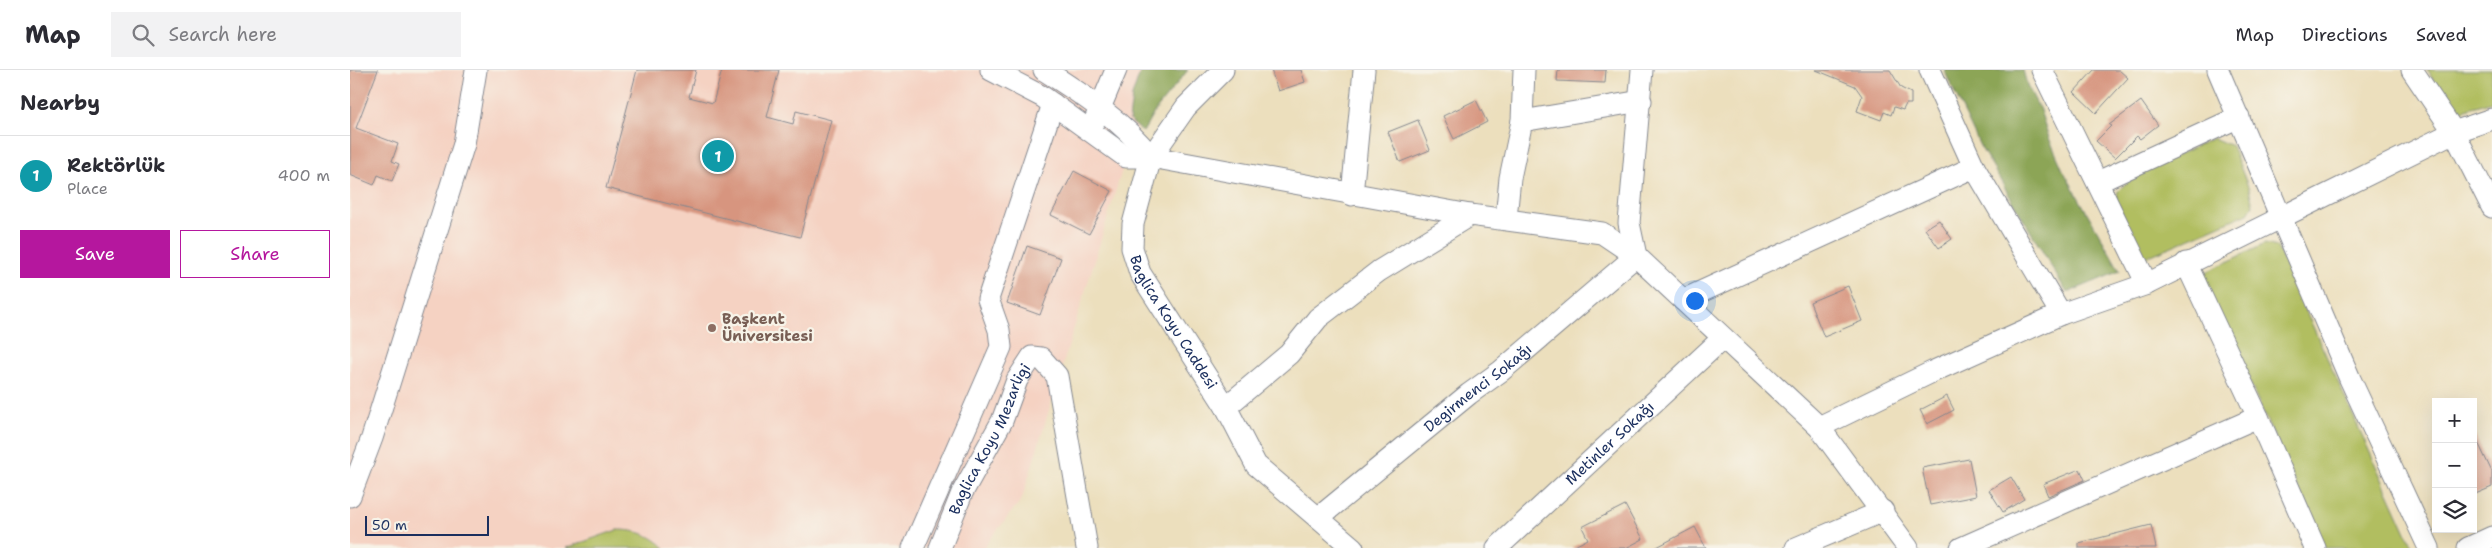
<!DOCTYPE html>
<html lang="en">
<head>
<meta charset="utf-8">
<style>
	body { margin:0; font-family:"Shantell Sans",sans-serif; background:#f2f2f3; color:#2b2b33 }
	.controls { position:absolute; right:15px; bottom:15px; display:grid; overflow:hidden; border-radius:0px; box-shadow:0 5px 20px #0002 }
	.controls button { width:45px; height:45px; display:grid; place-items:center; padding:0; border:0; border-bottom:1px solid #e1e1e2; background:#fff; color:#2b2b33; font:25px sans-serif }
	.scale { position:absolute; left:15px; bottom:12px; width:124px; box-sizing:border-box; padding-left:5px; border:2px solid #1b2f5e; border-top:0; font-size:14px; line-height:18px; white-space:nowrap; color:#1b2f5e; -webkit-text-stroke:4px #f7f3e8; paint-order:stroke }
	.you { position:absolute; left:1344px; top:230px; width:18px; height:18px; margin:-12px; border:4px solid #fff; border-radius:50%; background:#1a73e8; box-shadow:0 0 0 8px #1a73e833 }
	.badge { display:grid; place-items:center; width:32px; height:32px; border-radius:50%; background:#b5179e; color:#fff; font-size:16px; font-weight:700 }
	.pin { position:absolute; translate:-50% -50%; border:2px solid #fff; box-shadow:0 1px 5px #0006 }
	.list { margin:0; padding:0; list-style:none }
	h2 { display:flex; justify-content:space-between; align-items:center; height:65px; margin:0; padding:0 20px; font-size:21px }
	h2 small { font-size:16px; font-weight:400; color:#7c7c81 }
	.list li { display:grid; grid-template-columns:32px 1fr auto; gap:15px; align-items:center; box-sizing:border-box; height:80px; padding:0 20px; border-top:1px solid #e1e1e2 }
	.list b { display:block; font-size:19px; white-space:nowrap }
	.list p { margin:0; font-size:16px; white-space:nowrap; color:#7c7c81 }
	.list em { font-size:16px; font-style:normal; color:#7c7c81 }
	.actions { display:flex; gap:10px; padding:15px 20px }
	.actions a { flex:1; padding:11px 0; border:1px solid #b5179e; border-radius:0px; text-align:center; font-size:18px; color:#b5179e }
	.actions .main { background:#b5179e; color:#fff }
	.icon { flex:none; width:28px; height:28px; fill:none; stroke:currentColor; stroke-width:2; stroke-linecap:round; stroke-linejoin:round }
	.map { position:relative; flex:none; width:2142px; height:478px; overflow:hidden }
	header { display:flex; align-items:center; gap:30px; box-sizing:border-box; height:70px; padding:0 25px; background:#fff; border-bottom:1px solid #e1e1e2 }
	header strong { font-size:24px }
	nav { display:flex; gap:28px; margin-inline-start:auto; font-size:18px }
	.search { width:350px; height:45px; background:#f2f2f3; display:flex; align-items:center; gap:12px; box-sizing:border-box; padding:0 18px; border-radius:0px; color:#7c7c81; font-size:19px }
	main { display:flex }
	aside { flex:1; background:#fff }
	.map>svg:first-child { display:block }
</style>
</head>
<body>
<header>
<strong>Map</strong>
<div class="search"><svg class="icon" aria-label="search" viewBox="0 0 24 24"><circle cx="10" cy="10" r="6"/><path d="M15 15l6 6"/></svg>Search here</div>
<nav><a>Map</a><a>Directions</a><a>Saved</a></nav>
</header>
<main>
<aside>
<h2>Nearby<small></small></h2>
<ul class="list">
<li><span class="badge" style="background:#0f9aa8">1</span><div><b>Rektörlük</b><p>Place</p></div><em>400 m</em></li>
</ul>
<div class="actions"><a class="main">Save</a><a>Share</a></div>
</aside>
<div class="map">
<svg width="2142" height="478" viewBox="0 0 2142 478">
	<rect width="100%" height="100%" fill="#f7f3e8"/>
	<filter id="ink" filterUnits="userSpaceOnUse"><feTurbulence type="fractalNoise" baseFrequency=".02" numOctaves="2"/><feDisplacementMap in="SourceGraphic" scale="10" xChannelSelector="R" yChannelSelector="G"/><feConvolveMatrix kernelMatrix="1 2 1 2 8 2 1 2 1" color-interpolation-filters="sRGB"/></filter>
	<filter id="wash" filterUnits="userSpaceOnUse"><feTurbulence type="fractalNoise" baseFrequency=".0096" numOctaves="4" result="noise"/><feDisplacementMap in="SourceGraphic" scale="20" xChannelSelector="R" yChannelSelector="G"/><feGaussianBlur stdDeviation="1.12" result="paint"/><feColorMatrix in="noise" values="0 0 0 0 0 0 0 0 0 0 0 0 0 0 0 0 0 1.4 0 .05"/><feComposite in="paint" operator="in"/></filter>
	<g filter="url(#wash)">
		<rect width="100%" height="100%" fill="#ecdfbd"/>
		<!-- built -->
		<polygon fill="#f5d2c2" points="0,0 807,0 776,87 672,429 633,478 0,478"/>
		<!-- green -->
		<g fill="#b1be61" stroke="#667660">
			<polygon points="2076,0 2142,0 2142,31 2107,42"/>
			<polygon points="1863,68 1882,76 1899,119 1903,135 1898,143 1797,187 1790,181 1766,130 1768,121 1781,108"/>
			<polygon points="1915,174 1927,177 2063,478 1975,478 1853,210 1854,203"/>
			<path d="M267,460C286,460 301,464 315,478H216Z"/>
		</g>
		<!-- forest -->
		<g fill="#8ca557" stroke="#546a5a">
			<polygon points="791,0 838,0 805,41 793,62 779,50 782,26"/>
			<polygon points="1594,0 1673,0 1677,15 1690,40 1699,68 1713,100 1770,201 1717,223 1630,76"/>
		</g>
		<g id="blocks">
			<!-- building -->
			<g fill="#d7957f">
				<polygon points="0,0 28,0 6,58 48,74 42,91 49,94 42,111 28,105 24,115 0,105"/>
				<polygon points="287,0 346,0 339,27 363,33 372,0 429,0 417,47 443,54 446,41 481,50 450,167 256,118"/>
				<polygon points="921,0 951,0 955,12 928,21"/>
				<polygon points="1208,0 1256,0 1255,13 1207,11"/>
				<polygon points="1466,0 1540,0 1551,18 1561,23 1561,34 1556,34 1553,40 1544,37 1541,45 1534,42 1531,50 1507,41 1512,26 1505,16"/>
				<polygon points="1744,0 1769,0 1778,8 1746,43 1724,22"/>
				<polygon points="1126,30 1137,52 1104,69 1093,46"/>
				<polygon points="1791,31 1808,55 1790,69 1787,66 1765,88 1746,71 1761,56 1759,55"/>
				<polygon points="1068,50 1080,80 1050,92 1038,62"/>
				<polygon points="724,101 762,121 739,164 701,145"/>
				<polygon points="1589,150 1602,169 1589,178 1575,159"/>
				<polygon points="677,176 711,188 690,245 657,233"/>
				<polygon points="1498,216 1512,251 1474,267 1460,232"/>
				<polygon points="1597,326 1604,340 1577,354 1570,340"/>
				<polygon points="2123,362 2142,402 2142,417 2123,425"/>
				<polygon points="1619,389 1626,426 1580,435 1572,398"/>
				<polygon points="1730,399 1735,410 1698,426 1693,414"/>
				<polygon points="1661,407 1674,429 1653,442 1639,420"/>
				<polygon points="1275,435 1293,469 1276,478 1221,478 1238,469 1232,457"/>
				<polygon points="1801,455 1806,478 1729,478 1729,473"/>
				<polygon points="1345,457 1356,478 1305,478"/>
			</g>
		</g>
	</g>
	<g filter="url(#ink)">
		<use href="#blocks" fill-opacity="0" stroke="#84878e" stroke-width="1"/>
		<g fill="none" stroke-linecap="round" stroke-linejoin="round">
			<defs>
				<g id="minor">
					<polyline points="641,0 693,27 776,87 801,87 1120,145 1252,163 1286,186 1469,357 1558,478"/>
					<path d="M694,0C732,24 773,51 801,87"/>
					<path id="s1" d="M873,0L836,37L801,87L783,154L782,178L790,203L876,337L906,395L1003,478"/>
					<polyline points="1580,0 1624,97 1711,244"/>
					<polyline points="1692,0 1797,214"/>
					<polyline points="1868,0 2000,309 2079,478"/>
					<polyline points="2062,0 2104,62 2142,137"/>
					<polyline points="745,50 766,0"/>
					<polyline points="1172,51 1174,0"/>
					<polyline points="1748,112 1889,47"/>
					<polyline points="1002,125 1014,0"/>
					<polyline points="1156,148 1160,108 1172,51 1291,31"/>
					<polyline points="1333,230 1624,97"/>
					<polyline points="876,337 939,284 968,248 1029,201 1120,145"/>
					<polyline points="1908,347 1965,478"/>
					<polyline points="1469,357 1584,301 1711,244 1797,214 2104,62 2142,49"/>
					<polyline points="0,426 22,368 114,74 126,0"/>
					<path id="s2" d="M968,448L1119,324L1151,301L1286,186L1279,153L1292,0"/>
					<polyline points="563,478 651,277 649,260 638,229 703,34"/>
					<path id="s3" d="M590,478L612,423L652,351L667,310L682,287L691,288L707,306L737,478"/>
					<path id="s4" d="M1147,478L1373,268"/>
					<polyline points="1446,478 1533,441"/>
					<polyline points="1611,478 1908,347 1836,193"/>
					<polyline points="2118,478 2142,467"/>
				</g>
			</defs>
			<!-- minor casing -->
			<use href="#minor" stroke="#84878e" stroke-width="23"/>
			<!-- minor -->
			<use href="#minor" stroke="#fff" stroke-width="21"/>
		</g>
	</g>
	<!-- markers -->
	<circle fill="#8d6e63" stroke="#f7f3e8" stroke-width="2" cx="362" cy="258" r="5"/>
	<g text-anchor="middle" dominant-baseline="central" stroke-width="4.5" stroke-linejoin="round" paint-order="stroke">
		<!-- education labels -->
		<g font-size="15" font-weight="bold" fill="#785e54" stroke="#f7f3e8" text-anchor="start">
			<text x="372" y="249">Başkent<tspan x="372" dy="17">Üniversitesi</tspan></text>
		</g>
		<!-- street labels -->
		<g font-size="15" fill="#1b2f5e" stroke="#f7f3e8">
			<text stroke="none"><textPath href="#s1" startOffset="292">Baglica Koyu Caddesi</textPath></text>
			<text stroke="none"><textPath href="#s2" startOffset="206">Degirmenci Sokağı</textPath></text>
			<text stroke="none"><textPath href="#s3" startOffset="120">Baglica Koyu Mezarligi</textPath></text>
			<text stroke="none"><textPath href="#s4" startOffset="154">Metinler Sokağı</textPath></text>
		</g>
	</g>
</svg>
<div class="controls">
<button>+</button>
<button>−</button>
<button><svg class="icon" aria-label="layers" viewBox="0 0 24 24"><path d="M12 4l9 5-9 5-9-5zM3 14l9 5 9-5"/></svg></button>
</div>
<div class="scale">50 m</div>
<div class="you"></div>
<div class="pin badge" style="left:368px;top:86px;background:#0f9aa8">1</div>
</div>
</main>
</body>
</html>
